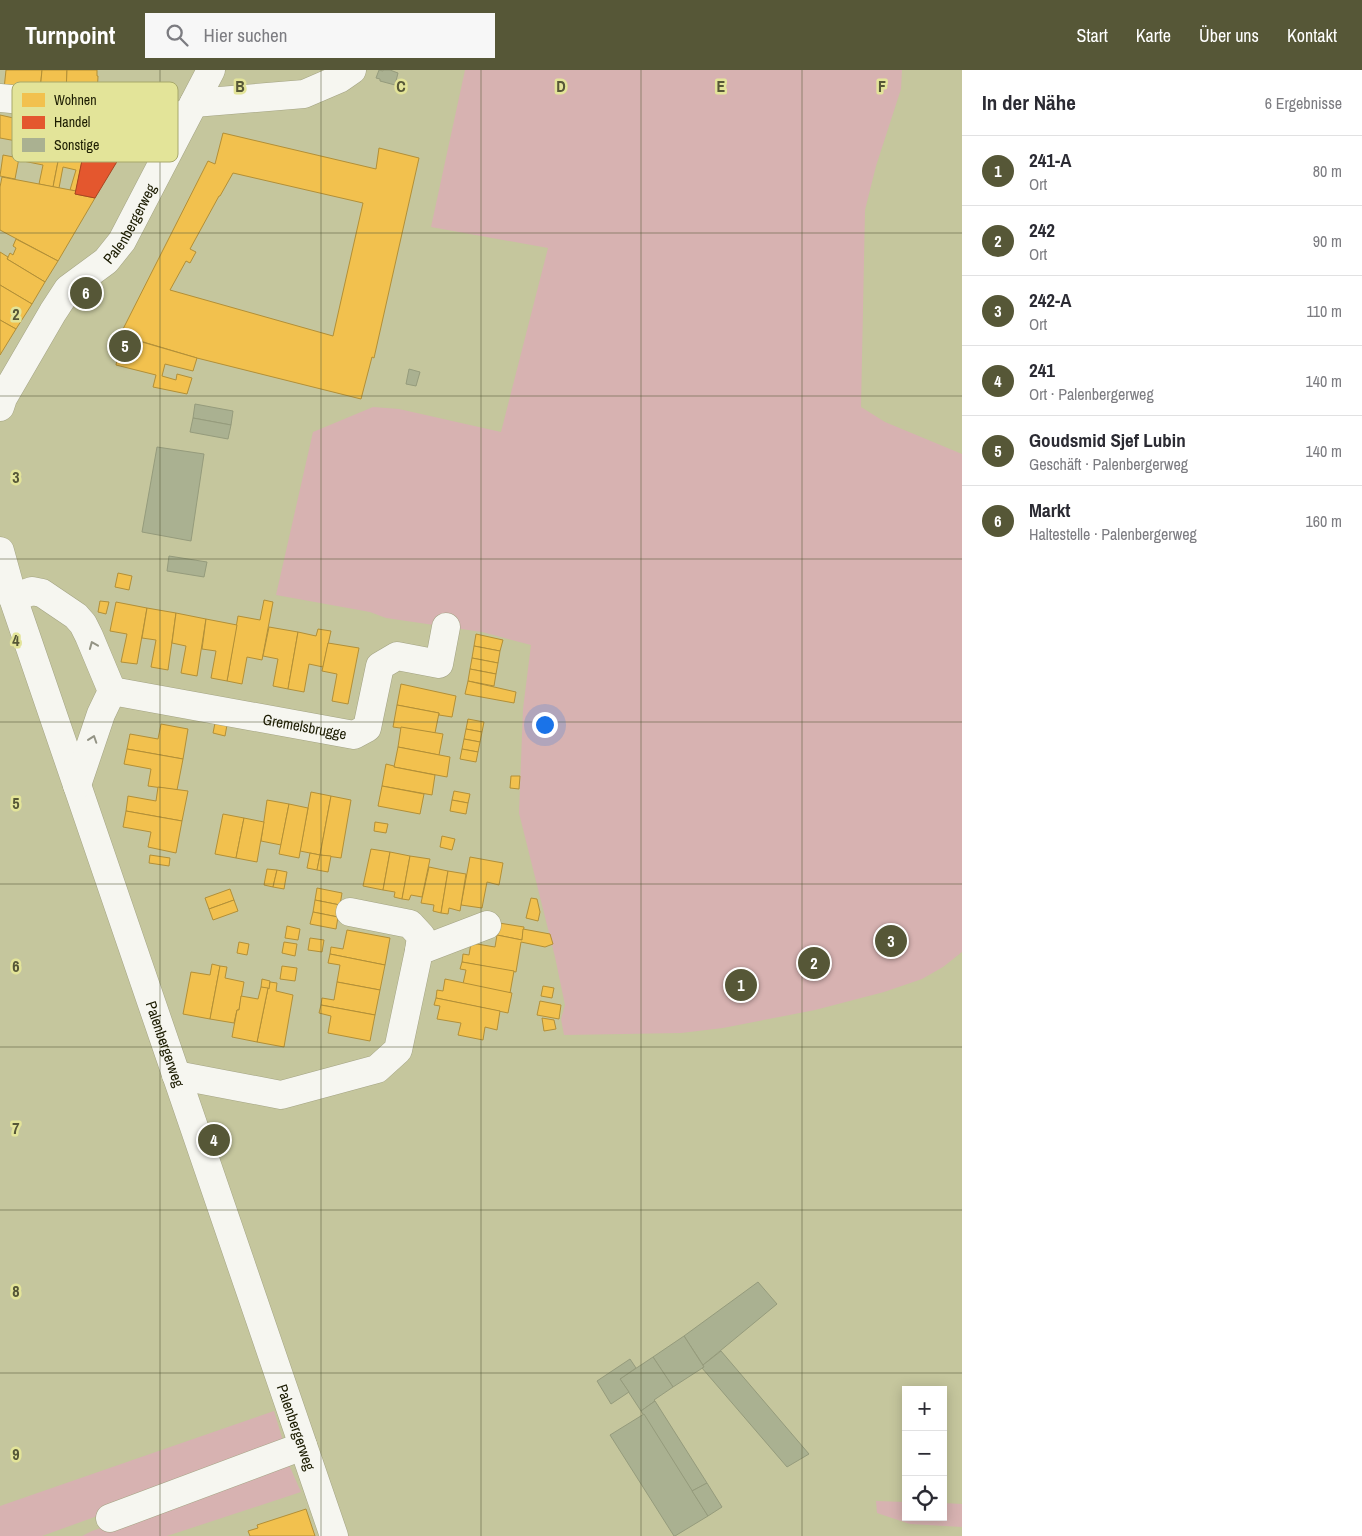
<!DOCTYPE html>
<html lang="de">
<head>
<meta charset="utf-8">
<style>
	body { margin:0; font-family:"Archivo Narrow",sans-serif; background:#f7f7f7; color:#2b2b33 }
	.controls { position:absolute; right:15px; bottom:15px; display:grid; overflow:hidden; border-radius:0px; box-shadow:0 2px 12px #0003 }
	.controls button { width:45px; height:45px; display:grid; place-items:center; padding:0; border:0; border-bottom:1px solid #e1e1e2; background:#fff; color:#2b2b33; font:25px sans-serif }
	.you { position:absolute; left:544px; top:654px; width:18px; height:18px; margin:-12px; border:4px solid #fff; border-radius:50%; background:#1a73e8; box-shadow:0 0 0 8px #1a73e833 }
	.badge { display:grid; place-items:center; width:32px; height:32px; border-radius:50%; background:#565737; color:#fff; font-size:16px; font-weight:700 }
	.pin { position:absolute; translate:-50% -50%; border:2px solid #fff; box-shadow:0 1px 5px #0006 }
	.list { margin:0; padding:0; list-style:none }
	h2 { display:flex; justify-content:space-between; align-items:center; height:65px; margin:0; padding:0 20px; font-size:21px }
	h2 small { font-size:16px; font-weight:400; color:#7c7c81 }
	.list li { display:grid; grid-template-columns:32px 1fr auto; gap:15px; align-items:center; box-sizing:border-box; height:70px; padding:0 20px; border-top:1px solid #e1e1e2 }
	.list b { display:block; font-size:19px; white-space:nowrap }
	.list p { margin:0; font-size:16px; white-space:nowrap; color:#7c7c81 }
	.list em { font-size:16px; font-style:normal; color:#7c7c81 }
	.icon { flex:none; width:28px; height:28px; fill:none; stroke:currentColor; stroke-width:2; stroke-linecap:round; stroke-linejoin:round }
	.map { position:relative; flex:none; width:962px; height:1466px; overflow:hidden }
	header { display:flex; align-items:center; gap:30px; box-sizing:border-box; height:70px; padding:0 25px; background:#565737; color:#fff }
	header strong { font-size:24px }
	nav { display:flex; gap:28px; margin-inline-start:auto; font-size:18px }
	.search { width:350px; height:45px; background:#f7f7f7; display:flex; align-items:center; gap:12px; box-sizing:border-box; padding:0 18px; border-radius:0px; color:#7c7c81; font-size:19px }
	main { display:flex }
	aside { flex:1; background:#fff }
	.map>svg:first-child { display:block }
</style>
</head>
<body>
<header>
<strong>Turnpoint</strong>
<div class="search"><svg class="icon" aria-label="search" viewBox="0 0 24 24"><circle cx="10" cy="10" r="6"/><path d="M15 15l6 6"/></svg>Hier suchen</div>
<nav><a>Start</a><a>Karte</a><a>Über uns</a><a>Kontakt</a></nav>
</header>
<main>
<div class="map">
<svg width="962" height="1466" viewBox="0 0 962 1466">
	<rect width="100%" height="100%" fill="#c5c69d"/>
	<!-- green -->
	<g fill="#d7b2b1">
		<polygon points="465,0 902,0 901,19 876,96 865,140 861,337 885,352 962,384 962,882 943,897 922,909 884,922 815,940 723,958 681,963 564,965 561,949 565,935 555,887 519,743 523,639 531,575 482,562 386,548 370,542 276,525 313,362 373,337 399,339 501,362 548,178 431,157"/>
		<polygon points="274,1341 283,1371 280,1380 42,1466 0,1466 0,1436"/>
		<polygon points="289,1395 301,1422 167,1466 82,1466 92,1461"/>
		<polygon points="876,1431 906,1432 906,1447 943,1447 943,1433 962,1434 962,1457 910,1454 877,1443"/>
	</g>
	<!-- homes -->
	<g fill="#f2c14e" stroke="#b28f37" fill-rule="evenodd">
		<polygon points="6,0 42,0 40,21 4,19"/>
		<polygon points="42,0 67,0 66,22 40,21"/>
		<polygon points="67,0 97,0 97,6 98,6 97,28 66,22"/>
		<polygon points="0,45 27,51 22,72 0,68"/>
		<polygon points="26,53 64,61 53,117 39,114 43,95 18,90"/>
		<polygon points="64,61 87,66 76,121 70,120 76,100 63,97 59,118 53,117"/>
		<path d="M223,63L376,99L379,78L419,88L374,288L372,287L361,329L197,288L120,265L208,91L215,94ZM233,103L363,133L333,266L170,220L186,191L190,193L196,182L190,179L219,126H220Z"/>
		<polygon points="3,85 19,88 15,109 0,106"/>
		<polygon points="2,107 76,121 75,124 95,128 58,191 0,160 0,117"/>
		<polygon points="16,169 58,191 45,212 7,189 10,183 13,185 16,178 13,176"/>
		<polygon points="0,182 8,187 7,189 45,212 32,234 0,215"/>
		<polygon points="0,215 32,234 16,259 0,250"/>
		<polygon points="0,250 16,259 0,285"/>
		<polygon points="118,265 197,288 193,301 165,294 162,306 176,310 177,304 192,308 187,324 153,317 156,305 116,295 118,284 114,284"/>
		<polygon points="118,503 132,506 129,520 115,517"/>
		<polygon points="264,530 273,532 262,590 247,587 242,614 227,611 238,546 260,550"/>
		<polygon points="100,531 109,532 106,544 98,542"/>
		<polygon points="116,532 147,538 137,594 121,592 127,564 110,561"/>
		<polygon points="147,538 176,543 168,600 151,597 156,570 142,568"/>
		<polygon points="176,543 206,549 197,606 181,603 186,576 172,573"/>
		<polygon points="206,549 237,555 227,611 211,608 216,581 202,579"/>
		<polygon points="269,557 298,562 288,619 273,616 278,589 263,586"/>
		<polygon points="318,559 331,561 323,597 309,594 304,622 288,619 298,562 316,566"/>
		<polygon points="476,564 503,570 500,581 474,576"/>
		<polygon points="328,573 359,578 348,634 332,631 337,604 322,601"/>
		<polygon points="474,576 500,581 498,593 472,588"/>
		<polygon points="472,588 498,593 496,604 470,599"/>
		<polygon points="470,599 496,604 494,616 468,611"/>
		<polygon points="468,611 516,622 514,633 465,624"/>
		<polygon points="401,614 456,626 452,647 439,645 439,643 397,635"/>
		<polygon points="397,635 439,643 435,663 393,657"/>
		<polygon points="468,649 484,652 482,662 466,659"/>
		<polygon points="215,653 227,655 225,666 213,663"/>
		<polygon points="161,654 188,659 183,689 127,679 130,664 158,669"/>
		<polygon points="401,657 443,664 439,685 398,677"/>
		<polygon points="466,659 482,662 480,672 464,669"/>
		<polygon points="464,669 480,672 478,682 462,679"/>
		<polygon points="398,677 450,687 447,707 394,697"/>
		<polygon points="127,679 183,689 177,720 148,716 151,699 124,694"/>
		<polygon points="462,679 478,682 476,692 460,689"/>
		<polygon points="386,694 394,696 394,697 435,705 432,725 382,716"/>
		<polygon points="511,706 520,706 519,719 510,718"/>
		<polygon points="382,716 424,724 420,744 378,736"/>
		<polygon points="158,717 188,721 182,751 126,741 128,726 156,731"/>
		<polygon points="454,721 470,724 468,733 452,730"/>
		<polygon points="311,722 331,726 320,785 300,781"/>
		<polygon points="331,726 351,730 341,788 320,785"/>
		<polygon points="267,730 289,734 281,775 261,771"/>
		<polygon points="452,730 468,733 466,744 450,741"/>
		<polygon points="289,734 308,738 299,788 279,784"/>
		<polygon points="126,741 182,751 176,783 148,777 151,762 123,757"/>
		<polygon points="223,744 244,748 236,788 215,784"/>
		<polygon points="244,748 264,752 257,792 236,788"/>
		<polygon points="375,752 388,754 386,763 374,761"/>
		<polygon points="442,766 455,769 452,780 440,777"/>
		<polygon points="371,779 390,782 383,820 363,816"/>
		<polygon points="390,782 410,786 402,829 394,827 395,822 383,820"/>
		<polygon points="310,783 320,785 317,800 307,798"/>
		<polygon points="150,785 170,788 169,796 149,793"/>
		<polygon points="320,785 331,786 328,802 317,800"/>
		<polygon points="410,786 430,789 422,827 411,825 409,830 402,829"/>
		<polygon points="470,787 503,793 499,815 487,812 482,838 461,835"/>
		<polygon points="429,797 448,801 441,843 433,841 434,835 421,833"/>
		<polygon points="267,799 277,800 273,817 264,815"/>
		<polygon points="277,800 287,802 284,819 273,817"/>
		<polygon points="448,801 466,804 460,841 449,838 448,844 441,843"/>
		<polygon points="317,818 342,823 340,835 315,830"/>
		<polygon points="230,819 234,830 209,839 205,828"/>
		<polygon points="531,828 537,829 540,842 538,851 526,848"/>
		<polygon points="234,830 238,841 213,850 209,839"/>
		<polygon points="315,830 340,835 338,847 313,842"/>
		<polygon points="313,842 338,847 336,859 310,854"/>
		<polygon points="499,853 524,857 522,870 497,865"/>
		<polygon points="287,856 300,859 298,870 285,868"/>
		<polygon points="523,859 550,864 553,874 545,877 521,872 516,902 462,892 463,884 469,885 471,873 495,877 497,865 522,870"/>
		<polygon points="347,860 390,868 385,895 330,884 331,877 343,879"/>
		<polygon points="310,868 324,870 322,882 308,880"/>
		<polygon points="239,872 249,874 247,885 237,883"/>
		<polygon points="284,872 297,874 295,886 282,883"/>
		<polygon points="330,884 385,895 380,920 337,912 340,895 328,893"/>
		<polygon points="462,892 514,901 510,923 463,914 466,900 460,899"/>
		<polygon points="212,894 220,896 210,949 183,944 191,902 210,905"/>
		<polygon points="220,896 227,897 225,908 244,912 239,940 237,940 234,953 210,949"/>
		<polygon points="282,896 297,898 295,911 280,909"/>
		<polygon points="262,909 270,911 269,919 261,917"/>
		<polygon points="445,909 512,923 508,943 436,928 437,920 443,921"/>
		<polygon points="270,912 277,913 276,921 293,925 284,977 257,972 268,918 269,919"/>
		<polygon points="337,912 380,920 375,945 321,935 322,928 334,930"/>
		<polygon points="543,916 554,918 552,928 541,926"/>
		<polygon points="261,917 268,918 257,972 232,967 237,940 239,940 241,926 258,929"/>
		<polygon points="436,928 500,941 497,960 485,957 483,970 458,965 461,953 437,949 440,936 434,935"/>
		<polygon points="540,931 561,935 559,949 537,945"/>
		<polygon points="321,935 375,945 370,971 328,963 331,946 319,943"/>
		<polygon points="542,948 554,950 556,959 544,961"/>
		<polygon points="306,1439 315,1466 250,1466 248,1461 258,1458 257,1455"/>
	</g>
	<!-- shops -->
	<polygon fill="#e4572e" stroke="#a84520" points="87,66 122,73 124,80 95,128 75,124"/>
	<!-- building -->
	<g fill="#aab191" stroke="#959b7c">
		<polygon points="379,0 383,1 383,0 390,0 398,3 395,15 380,11 380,9 376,8"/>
		<polygon points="409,299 420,302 416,316 406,314"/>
		<polygon points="195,334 233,341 231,355 193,348"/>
		<polygon points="193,348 231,355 228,369 190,362"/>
		<polygon points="157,377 204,384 191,471 142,462"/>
		<polygon points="169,486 207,492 204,507 167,501"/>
		<polygon points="758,1212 777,1234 703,1295 684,1266"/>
		<polygon points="684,1266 704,1297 673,1317 653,1287"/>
		<polygon points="721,1281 809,1384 787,1397 702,1298 704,1297 703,1295"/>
		<polygon points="653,1287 673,1317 654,1330 655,1331 641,1341 620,1309"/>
		<polygon points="630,1289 636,1298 620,1309 629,1322 611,1334 597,1311"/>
		<polygon points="655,1331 707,1413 692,1421 641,1341"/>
		<polygon points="644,1344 708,1446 675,1466 674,1466 610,1365"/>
		<polygon points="707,1413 722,1437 708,1446 692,1421"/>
	</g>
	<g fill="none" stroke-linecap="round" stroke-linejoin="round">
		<defs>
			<g id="minor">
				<polyline points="0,28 186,46"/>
				<polyline points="194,33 304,24 339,9 352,0"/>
				<path id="s1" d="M0,337L3,328L53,242L68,219L106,191L122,171L211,0"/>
				<path id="s2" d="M0,481L13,528L334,1466"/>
				<polyline points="13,528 32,521 42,523 76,546 83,554 89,566 112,621 101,644 77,715"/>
				<path id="s3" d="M112,621L354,665L367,658L380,596L397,586L439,594L446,557"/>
				<polyline points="350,842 410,854 421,866 419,881"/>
				<polyline points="176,1005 281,1025 377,999 398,980 419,881 487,855"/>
				<polyline points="110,1448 303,1376"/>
			</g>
		</defs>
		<!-- minor casing -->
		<use href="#minor" stroke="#a3a383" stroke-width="29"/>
		<!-- minor -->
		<use href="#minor" stroke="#f6f6f0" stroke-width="28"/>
	</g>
	<!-- one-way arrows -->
	<defs><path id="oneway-chevron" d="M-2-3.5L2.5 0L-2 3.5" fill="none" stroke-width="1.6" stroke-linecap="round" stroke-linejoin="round" transform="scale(1.25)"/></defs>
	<g stroke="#939384">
		<use href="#oneway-chevron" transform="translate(93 575) rotate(-112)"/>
		<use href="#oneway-chevron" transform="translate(93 669) rotate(-71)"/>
	</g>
	<!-- grid -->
	<path fill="none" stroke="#565737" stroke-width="1" stroke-opacity="0.55" d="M160,0V1466M321,0V1466M481,0V1466M641,0V1466M802,0V1466M0,163H962M0,326H962M0,489H962M0,652H962M0,814H962M0,977H962M0,1140H962M0,1303H962"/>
	<g text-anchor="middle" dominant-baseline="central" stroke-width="5" stroke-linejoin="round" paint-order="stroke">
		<!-- street labels -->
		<g font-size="15" fill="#1b1b00" stroke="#e3e499">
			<text stroke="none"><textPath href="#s1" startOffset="228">Palenbergerweg</textPath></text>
			<text stroke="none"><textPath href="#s3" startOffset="196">Gremelsbrugge</textPath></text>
			<text stroke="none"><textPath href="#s2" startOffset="520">Palenbergerweg</textPath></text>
			<text stroke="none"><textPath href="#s2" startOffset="925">Palenbergerweg</textPath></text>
		</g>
	</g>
	<!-- legend -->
	<rect x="12" y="12" width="166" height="80" rx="8" fill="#e3e499" stroke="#a7a86b" stroke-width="1"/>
	<rect x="22" y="23" width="23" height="14" fill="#f2c14e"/>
	<rect x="22" y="46" width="23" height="13" fill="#e4572e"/>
	<rect x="22" y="68" width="23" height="14" fill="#aab191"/>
	<g font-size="14" fill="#1b1b00">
		<text x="54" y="35">Wohnen</text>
		<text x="54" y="57">Handel</text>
		<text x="54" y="80">Sonstige</text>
	</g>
	<g font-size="16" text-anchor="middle" font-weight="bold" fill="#565737" stroke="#e3e499" stroke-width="5" stroke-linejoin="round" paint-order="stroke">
		<text x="240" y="22">B</text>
		<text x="401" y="22">C</text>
		<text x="561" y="22">D</text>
		<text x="721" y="22">E</text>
		<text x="882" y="22">F</text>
		<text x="16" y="250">2</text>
		<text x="16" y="413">3</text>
		<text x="16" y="576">4</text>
		<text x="16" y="739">5</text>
		<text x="16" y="902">6</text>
		<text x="16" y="1064">7</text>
		<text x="16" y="1227">8</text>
		<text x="16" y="1390">9</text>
	</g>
</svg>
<div class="controls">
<button>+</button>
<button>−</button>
<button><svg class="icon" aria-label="locate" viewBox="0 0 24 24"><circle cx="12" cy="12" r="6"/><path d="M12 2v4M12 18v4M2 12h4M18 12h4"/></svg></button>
</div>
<div class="you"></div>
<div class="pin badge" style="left:741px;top:915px">1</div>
<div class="pin badge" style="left:814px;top:893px">2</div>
<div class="pin badge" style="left:891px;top:871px">3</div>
<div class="pin badge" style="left:214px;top:1070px">4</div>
<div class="pin badge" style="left:125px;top:276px">5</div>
<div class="pin badge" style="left:86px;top:223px">6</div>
</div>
<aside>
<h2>In der Nähe<small>6 Ergebnisse</small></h2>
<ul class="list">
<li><span class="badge">1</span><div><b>241-A</b><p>Ort</p></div><em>80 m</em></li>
<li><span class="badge">2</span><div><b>242</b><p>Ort</p></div><em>90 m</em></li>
<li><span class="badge">3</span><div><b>242-A</b><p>Ort</p></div><em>110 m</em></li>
<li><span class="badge">4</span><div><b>241</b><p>Ort · Palenbergerweg</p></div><em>140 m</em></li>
<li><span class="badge">5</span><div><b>Goudsmid Sjef Lubin</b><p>Geschäft · Palenbergerweg</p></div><em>140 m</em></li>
<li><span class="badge">6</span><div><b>Markt</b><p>Haltestelle · Palenbergerweg</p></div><em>160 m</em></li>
</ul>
</aside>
</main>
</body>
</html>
